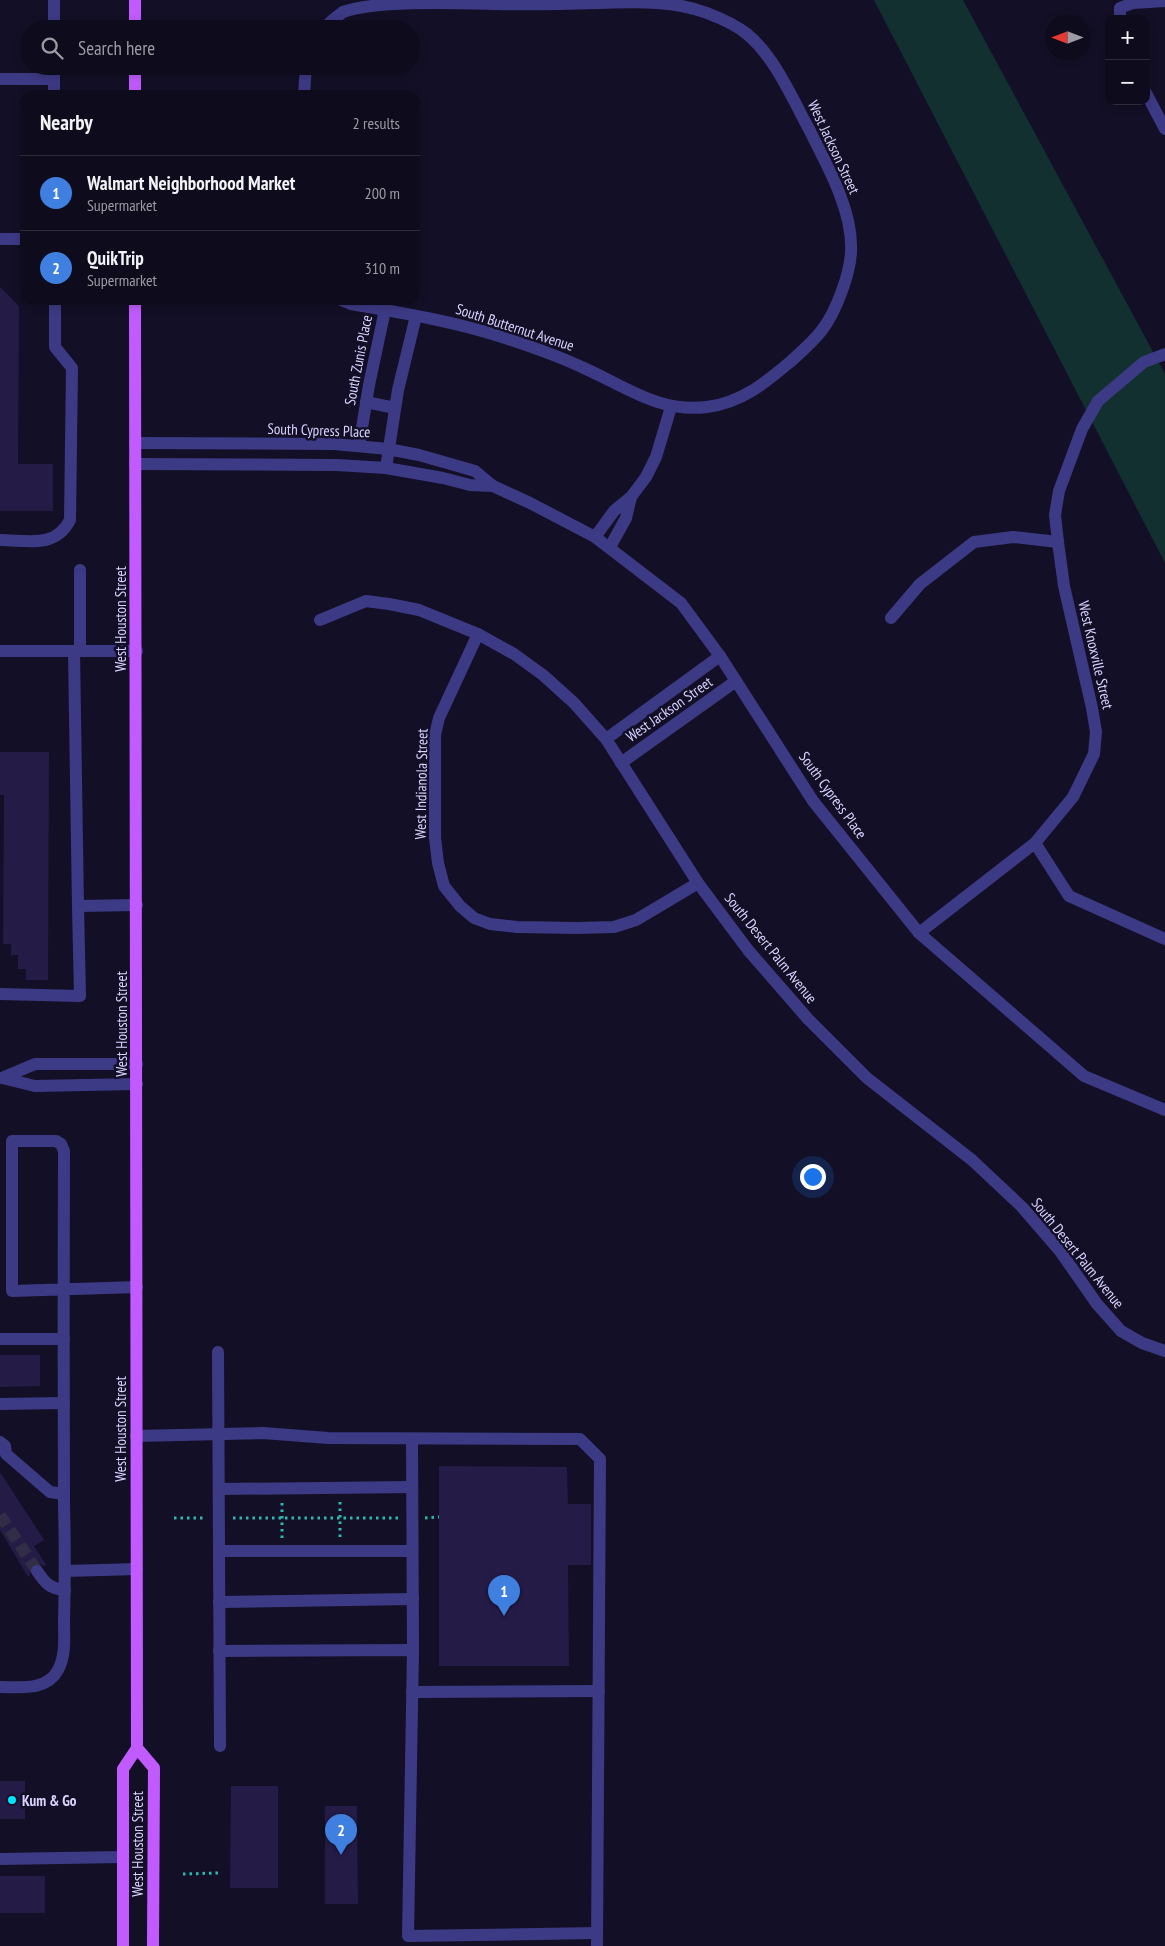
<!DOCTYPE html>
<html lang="en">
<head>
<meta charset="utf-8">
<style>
	body { margin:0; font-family:"PT Sans Narrow",sans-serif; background:#171425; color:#f1f3f6 }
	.controls { position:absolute; right:15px; top:15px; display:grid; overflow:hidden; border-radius:10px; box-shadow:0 2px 8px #0003 }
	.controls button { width:45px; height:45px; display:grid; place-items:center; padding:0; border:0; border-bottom:1px solid #2e2b3b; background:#0e0b1c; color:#f1f3f6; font:25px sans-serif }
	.compass { position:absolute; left:1045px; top:15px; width:45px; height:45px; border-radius:50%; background:#0e0b1c; box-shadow:0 2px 8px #0003; rotate:270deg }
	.you { position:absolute; left:812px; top:1176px; width:18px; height:18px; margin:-12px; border:4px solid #fff; border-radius:50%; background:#1a73e8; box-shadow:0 0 0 8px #1a73e833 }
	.badge { display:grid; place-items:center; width:32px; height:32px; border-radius:50%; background:#db2777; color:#fff; font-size:16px; font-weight:700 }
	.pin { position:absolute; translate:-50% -41px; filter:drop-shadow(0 1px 2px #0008) }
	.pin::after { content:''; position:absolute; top:26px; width:18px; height:15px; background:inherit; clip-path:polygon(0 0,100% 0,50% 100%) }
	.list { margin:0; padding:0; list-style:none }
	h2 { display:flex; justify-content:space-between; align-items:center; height:65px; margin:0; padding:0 20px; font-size:21px }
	h2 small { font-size:16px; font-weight:400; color:#9b9ba3 }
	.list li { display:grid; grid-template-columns:32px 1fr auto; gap:15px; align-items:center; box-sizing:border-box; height:75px; padding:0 20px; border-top:1px solid #2e2b3b }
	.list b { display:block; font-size:19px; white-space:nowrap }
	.list p { margin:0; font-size:16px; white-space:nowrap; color:#9b9ba3 }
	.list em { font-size:16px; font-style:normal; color:#9b9ba3 }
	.icon { flex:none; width:28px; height:28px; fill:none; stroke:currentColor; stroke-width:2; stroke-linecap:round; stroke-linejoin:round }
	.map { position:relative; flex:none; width:1165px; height:1946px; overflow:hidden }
	.search { position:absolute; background:#0e0b1c; box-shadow:0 2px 8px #0003; left:20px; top:20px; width:400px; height:55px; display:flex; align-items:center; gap:12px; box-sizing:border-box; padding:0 18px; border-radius:28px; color:#9b9ba3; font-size:19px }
	.panel { position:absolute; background:#0e0b1c; box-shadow:0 2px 8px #0003; left:20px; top:90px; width:400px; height:215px; border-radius:15px }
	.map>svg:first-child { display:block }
</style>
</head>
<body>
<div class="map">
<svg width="1165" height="1946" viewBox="0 0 1165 1946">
	<rect width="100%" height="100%" fill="#130f26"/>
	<!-- green -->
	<polygon fill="#12302f" points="874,0 963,0 1165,374 1165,563"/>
	<!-- building -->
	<g fill="#241b47">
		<polygon points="0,287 19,306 18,464 53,464 53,511 0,511"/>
		<polygon points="0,752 49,752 48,980 26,980 26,969 18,969 18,955 11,955 11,944 3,944 4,795 0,795"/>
		<polygon points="0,1355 40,1355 40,1386 0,1387"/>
		<polygon points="439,1466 567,1467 568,1504 591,1504 591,1565 568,1565 569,1666 439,1666"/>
		<polygon points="0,1472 44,1540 34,1546 46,1565 44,1566 40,1564 33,1564 30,1568 30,1575 28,1577 0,1530"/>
		<rect x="0" y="1781" width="25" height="38"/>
		<polygon points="231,1786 278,1786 278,1888 230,1888"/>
		<polygon points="325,1806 357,1806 358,1904 325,1904"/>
		<rect x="0" y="1876" width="45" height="37"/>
	</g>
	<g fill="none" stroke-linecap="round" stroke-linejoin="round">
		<!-- minor-tunnel -->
		<polyline stroke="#312d47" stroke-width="12" stroke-dasharray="12 6" stroke-linecap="butt" points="0,1515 37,1571"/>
		<!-- path -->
		<g stroke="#2fb8b0" stroke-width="3" stroke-dasharray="2.5 4" stroke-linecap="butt">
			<polyline points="340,1502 340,1538"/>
			<polyline points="174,1518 206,1518"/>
			<polyline points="233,1518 399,1518"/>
			<polyline points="425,1518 439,1517"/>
			<polyline points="282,1538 282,1502"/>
			<polyline points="183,1874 218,1873"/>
		</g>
		<!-- minor -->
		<g stroke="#3d3a85" stroke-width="12">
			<polyline points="54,0 54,29"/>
			<polyline points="1120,19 1120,8 1133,3 1165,1"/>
			<path d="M323,29C329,23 336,17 343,12C376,0 456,3 496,4C530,5 565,4 599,3C635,2 673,0 707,13C720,18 736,25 747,34C775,57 793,100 810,131C820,152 832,173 840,195C847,213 852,233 851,252C850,274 836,312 822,330C813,342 801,352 790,362C765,383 741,403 707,407C660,413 626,387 586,369C559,356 530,346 502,337C453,321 402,313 351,304L341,300"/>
			<polyline points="54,66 54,95"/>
			<polyline points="0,79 54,79"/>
			<polyline points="1146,93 1165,129"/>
			<polyline points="304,95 306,66"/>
			<polyline points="0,239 25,239"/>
			<polyline points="366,402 395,408"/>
			<polyline points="135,443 334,444 388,449 419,455 475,471 493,486 530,503 595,537 681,603 720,656 813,801 919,933 1084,1076 1165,1110"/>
			<polyline points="359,446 369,385 385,310"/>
			<polyline points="135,464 336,465 386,468 443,478 470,485 493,486"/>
			<polyline points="386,468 398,390 416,316"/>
			<polyline points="595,537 614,511 631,497 646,477 656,457 671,407"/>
			<path d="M0,540C28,540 55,549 70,520L72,368L55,347V300"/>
			<polyline points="610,547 626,518 631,497"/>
			<polyline points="891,618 920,584 974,542 1013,537 1058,542"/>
			<polyline points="320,620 366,601 389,604 419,610 478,634 514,654 543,675 574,703 606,739 698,883 748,950 808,1019 867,1078 972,1160 1022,1207 1060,1251 1097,1304 1121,1331 1142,1343 1165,1351"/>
			<polyline points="478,634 439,718 435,735 435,838 438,863 444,886 460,906 474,918 490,924 517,927 577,928 614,927 636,920 698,883"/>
			<polyline points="0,651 137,651"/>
			<polyline points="74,651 78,906 137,905"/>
			<polyline points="80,651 80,570"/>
			<polyline points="606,739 720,656"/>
			<polyline points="621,763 736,681"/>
			<polyline points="1035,843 1069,896 1165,939"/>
			<polyline points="919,933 1035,843 1073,797 1094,754 1096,732 1092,708 1064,586 1058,542 1055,515 1059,491 1082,429 1098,401 1144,362 1165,354"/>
			<polyline points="0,994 80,996 78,906"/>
			<polyline points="137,1064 35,1064 2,1078 35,1086 137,1084"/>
			<polyline points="0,1339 64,1339"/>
			<polyline points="218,1352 220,1746"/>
			<polyline points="0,1404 64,1403"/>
			<polyline points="136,1436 263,1433 328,1438 580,1439 600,1459 597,1946"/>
			<polyline points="412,1439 413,1650"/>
			<polyline points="0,1442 5,1446 6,1454 50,1492 64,1494"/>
			<polyline points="219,1489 412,1487"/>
			<polyline points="219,1551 412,1551"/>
			<path d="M37,1571C45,1583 50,1589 65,1590"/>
			<polyline points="65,1571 137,1569"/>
			<polyline points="219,1602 413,1599"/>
			<polyline points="219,1651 413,1650 408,1936 597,1933"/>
			<path d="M0,1687C20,1687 47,1691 58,1670C66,1656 64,1637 64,1622C65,1582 65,1543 64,1504C63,1386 64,1269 64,1151L61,1144L56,1141H12V1291L137,1287"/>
			<polyline points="412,1692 599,1691"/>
			<polyline points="0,1859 123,1857"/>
		</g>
		<!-- major -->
		<g stroke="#c25bff" stroke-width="12">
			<polyline points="135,0 135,29"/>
			<polyline points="135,66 135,95"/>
			<polyline points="137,1748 154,1768 153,1946"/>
			<polyline points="123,1946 123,1769 137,1748 135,300"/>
		</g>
	</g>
	<!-- markers -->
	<circle fill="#00e5ff" stroke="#130f26" stroke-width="2" cx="12" cy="1800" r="5"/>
	<g text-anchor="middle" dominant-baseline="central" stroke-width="5" stroke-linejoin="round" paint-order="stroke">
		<!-- street labels -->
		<g font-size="15" fill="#d9d4ff" stroke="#130f26">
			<text transform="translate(834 147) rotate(65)">West Jackson Street</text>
			<text transform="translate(515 327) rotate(18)">South Butternut Avenue</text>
			<text transform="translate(358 360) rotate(-79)">South Zunis Place</text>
			<text transform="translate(319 430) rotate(2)">South Cypress Place</text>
			<text transform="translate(120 619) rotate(-90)">West Houston Street</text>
			<text transform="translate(1096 655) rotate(77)">West Knoxville Street</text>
			<text transform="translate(669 709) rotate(-35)">West Jackson Street</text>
			<text transform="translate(421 784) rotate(-89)">West Indianola Street</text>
			<text transform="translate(833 795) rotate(54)">South Cypress Place</text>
			<text transform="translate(771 948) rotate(51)">South Desert Palm Avenue</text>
			<text transform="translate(121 1024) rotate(-90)">West Houston Street</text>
			<text transform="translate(1078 1253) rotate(51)">South Desert Palm Avenue</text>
			<text transform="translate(120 1429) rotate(-90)">West Houston Street</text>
			<text transform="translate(137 1844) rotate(-90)">West Houston Street</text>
		</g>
		<!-- poi labels -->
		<g font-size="15" font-weight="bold" fill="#d9d4ff" stroke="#130f26" text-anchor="start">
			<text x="22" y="1800">Kum &amp; Go</text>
		</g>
	</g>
</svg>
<div class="controls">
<button>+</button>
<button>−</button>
</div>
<svg class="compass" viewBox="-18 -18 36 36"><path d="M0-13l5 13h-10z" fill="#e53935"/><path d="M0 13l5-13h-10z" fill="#9b9ba3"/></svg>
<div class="you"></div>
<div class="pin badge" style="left:504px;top:1616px;background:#3f7fe0">1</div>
<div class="pin badge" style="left:341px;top:1855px;background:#3f7fe0">2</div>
<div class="search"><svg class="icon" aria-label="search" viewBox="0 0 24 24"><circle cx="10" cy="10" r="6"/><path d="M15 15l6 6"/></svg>Search here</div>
<section class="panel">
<h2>Nearby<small>2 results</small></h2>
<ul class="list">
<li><span class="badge" style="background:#3f7fe0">1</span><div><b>Walmart Neighborhood Market</b><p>Supermarket</p></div><em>200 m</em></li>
<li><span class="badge" style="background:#3f7fe0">2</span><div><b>QuikTrip</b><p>Supermarket</p></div><em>310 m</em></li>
</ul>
</section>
</div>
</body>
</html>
